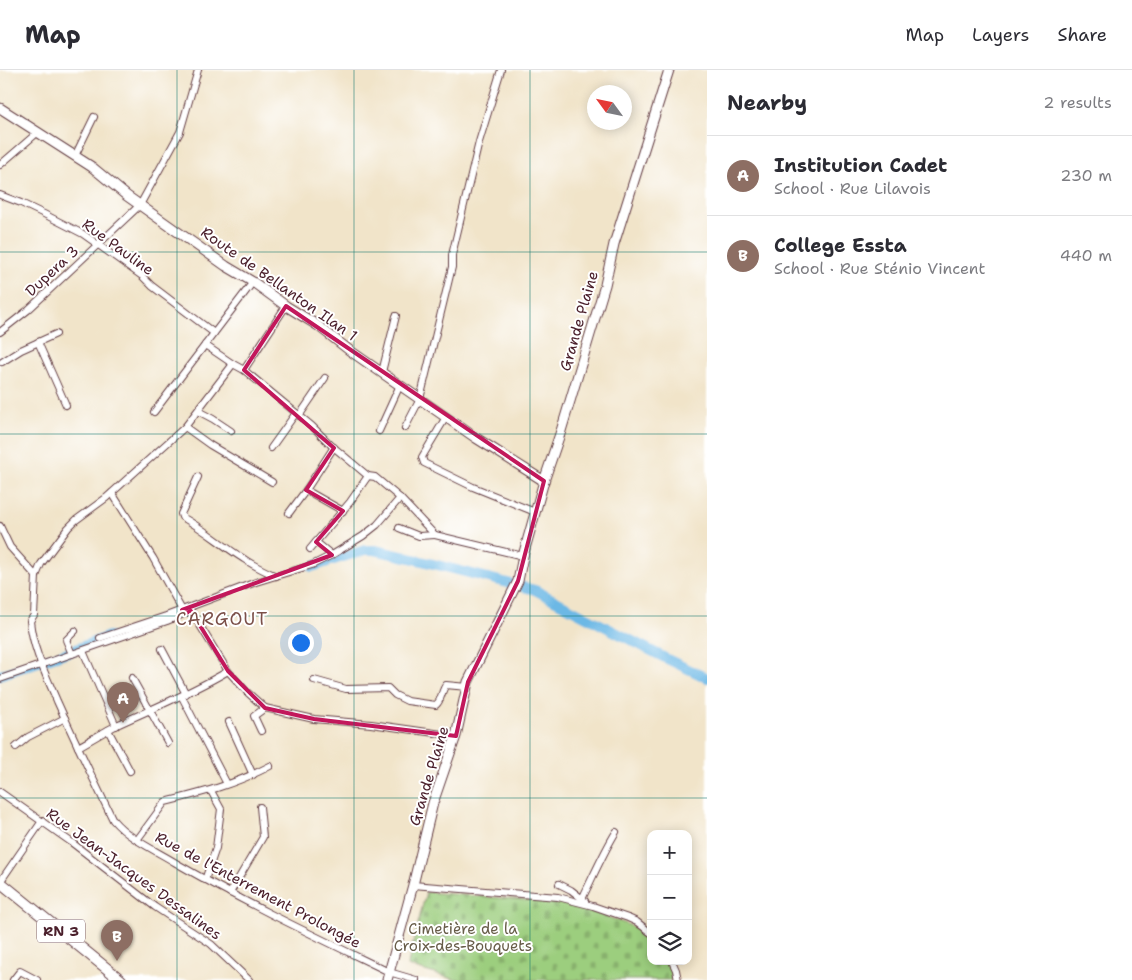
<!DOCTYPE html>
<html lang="en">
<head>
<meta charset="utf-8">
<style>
	body { margin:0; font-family:"Shantell Sans",sans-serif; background:#f2f2f3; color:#2b2b33 }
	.controls { position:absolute; right:15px; bottom:15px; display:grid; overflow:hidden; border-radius:10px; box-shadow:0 2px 12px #0003 }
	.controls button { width:45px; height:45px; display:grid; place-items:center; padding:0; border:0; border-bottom:1px solid #e1e1e2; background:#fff; color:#2b2b33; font:25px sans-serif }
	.compass { position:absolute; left:587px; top:15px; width:45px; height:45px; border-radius:50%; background:#fff; box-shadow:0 2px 12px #0003; rotate:303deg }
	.you { position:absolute; left:300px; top:572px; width:18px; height:18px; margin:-12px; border:4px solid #fff; border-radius:50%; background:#1a73e8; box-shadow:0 0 0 8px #1a73e833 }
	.badge { display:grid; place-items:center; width:32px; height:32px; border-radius:50%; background:#b45309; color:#fff; font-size:16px; font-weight:700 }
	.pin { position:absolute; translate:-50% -41px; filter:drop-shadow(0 1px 2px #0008) }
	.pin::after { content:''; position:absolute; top:26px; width:18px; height:15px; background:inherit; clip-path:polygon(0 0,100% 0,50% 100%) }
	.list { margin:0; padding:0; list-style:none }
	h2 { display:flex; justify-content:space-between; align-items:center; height:65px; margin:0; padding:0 20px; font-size:21px }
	h2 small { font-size:16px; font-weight:400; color:#7c7c81 }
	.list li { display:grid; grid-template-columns:32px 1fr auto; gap:15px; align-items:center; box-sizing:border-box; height:80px; padding:0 20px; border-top:1px solid #e1e1e2 }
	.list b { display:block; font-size:19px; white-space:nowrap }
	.list p { margin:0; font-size:16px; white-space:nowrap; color:#7c7c81 }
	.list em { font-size:16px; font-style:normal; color:#7c7c81 }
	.icon { flex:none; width:28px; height:28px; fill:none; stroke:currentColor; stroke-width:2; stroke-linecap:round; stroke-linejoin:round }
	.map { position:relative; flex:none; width:707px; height:910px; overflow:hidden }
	header { display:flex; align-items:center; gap:30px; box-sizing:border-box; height:70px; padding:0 25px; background:#fff; border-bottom:1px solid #e1e1e2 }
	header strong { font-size:24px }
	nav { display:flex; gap:28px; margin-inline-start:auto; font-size:18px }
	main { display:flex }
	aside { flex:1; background:#fff }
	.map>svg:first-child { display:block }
</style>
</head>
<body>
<header>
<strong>Map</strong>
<nav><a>Map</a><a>Layers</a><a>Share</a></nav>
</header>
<main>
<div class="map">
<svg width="707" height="910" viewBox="0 0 707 910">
	<defs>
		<pattern id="cemetery-stones" width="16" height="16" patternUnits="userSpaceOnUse" patternTransform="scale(1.25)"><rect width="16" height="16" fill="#9cce7e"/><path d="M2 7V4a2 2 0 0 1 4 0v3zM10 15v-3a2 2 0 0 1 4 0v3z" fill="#88b06d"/></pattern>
	</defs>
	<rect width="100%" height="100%" fill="#fff"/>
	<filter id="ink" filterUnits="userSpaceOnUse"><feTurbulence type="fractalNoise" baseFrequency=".02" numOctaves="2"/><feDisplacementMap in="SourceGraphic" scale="10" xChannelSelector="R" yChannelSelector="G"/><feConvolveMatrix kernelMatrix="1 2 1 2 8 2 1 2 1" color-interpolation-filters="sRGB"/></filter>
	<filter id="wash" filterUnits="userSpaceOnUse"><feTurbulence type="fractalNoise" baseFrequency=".0096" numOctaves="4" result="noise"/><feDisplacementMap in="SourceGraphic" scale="20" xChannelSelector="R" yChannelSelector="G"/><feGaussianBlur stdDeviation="1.12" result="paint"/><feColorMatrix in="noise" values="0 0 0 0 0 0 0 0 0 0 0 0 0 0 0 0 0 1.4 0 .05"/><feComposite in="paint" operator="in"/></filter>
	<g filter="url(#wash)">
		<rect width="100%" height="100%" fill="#f1e4c9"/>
		<!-- cemetery -->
		<polygon fill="url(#cemetery-stones)" stroke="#737654" points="426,822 573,834 637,858 651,870 651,891 665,891 671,901 673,910 456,910 408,896 409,889"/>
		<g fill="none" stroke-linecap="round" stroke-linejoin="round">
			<!-- river -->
			<g stroke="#6cb8e5" stroke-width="10">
				<polyline points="312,497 365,480 375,480 406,487 535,520 665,588 707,608"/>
				<polyline points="0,605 71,581 109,566"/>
			</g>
		</g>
	</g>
	<g filter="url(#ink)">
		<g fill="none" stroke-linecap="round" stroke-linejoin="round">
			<defs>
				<g id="street">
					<polyline points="75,86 94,47"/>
					<polyline points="0,95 37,63"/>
					<polyline points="0,125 21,133 44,144 83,164 142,206 152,216 214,263"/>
					<path d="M286,236L244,300L233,294L185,357L106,428L76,450L68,458L41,494L36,506L34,545L30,551C33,580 46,605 57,631C75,671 94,711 113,750C129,769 155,780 176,793C245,833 317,867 389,902L416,910"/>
					<polyline points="0,262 28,240 140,135 180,62 198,0"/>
					<polyline points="38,272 66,335"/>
					<polyline points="205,275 233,294"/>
					<polyline points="2,292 21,280 56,264"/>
					<polyline points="244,300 312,356 331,375 368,406 375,407 400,428 435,465 523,486"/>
					<polyline points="382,302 396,246"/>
					<polyline points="198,341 213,349 231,361"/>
					<polyline points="154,342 253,212"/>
					<polyline points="299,346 325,308"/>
					<polyline points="446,347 422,387 424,393 473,417 535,442"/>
					<polyline points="185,357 210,375 272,412"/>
					<polyline points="405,358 420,329 452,197 452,185 479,72 501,0"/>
					<polyline points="379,361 400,315"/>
					<polyline points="271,378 296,343"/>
					<path d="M198,407L181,444L182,447C204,459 223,476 244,489C254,496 265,501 276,506"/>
					<polyline points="306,420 343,441"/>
					<polyline points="112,423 153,488 183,542"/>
					<polyline points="289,443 306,420 334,377"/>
					<polyline points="0,456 10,477 36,506"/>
					<polyline points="399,458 419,466 435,465"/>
					<polyline points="316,472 332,485"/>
					<polyline points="310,479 350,432 368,406"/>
					<polyline points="100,568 166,546 256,512 312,495 332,485 363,466 377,455 400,428"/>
					<polyline points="162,579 186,624"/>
					<polyline points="83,581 116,656"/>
					<polyline points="72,584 66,570 75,561"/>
					<polyline points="132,608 168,673"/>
					<polyline points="0,609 167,551 191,541 228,601 247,622 265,638 314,649 371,654 456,666"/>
					<path d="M314,610L346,619L388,618L395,625L407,631L436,635C442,630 441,621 446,615L467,617"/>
					<polyline points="182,627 227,714"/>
					<polyline points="229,652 253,705"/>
					<polyline points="108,660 130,701"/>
					<polyline points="261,661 254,646 265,638"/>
					<polyline points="16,677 28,667 65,648"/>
					<path d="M78,677C91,670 105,661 119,654C156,637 193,622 228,601"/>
					<polyline points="0,722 71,772 155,837 211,874 249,910"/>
					<path d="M137,770L165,732C202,723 236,714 270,696"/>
					<polyline points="205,810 216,778 221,739 211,721"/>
					<polyline points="0,812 42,751"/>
					<polyline points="559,814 571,820 585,831"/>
					<polyline points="413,815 558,827 593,836 628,848 637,852 651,863"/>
					<polyline points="230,823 263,767 260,737"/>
					<path d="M582,829C593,807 603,783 616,762"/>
					<polyline points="672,891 676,900 678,910"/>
					<polyline points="13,910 20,901 37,910"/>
				</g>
				<g id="secondary">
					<polyline points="0,38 92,97 127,126 226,196 253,212 286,236 317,255 349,280 476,368 544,411"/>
					<polyline points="387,910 413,815 433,733 456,666 468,612 518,511 523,486 544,411 561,361 605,215 614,174 669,0"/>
				</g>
				<polyline id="primary" points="0,812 121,910"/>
			</defs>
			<!-- street casing -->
			<use href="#street" stroke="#633d43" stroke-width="8"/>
			<!-- secondary casing -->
			<use href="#secondary" stroke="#633d43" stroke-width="11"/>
			<!-- primary casing -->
			<use href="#primary" stroke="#633d43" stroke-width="12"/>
			<!-- street -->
			<use href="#street" stroke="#fff" stroke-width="6"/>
			<!-- secondary -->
			<use href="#secondary" stroke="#fff" stroke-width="9"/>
			<!-- primary -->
			<use href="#primary" stroke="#fff" stroke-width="10"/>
		</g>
	</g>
	<!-- marked area -->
	<path fill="none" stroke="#c2185b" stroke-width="4" stroke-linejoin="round" d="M286,236L544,411L518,511L468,612L456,666L314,649L265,638L228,601L191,541L184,544L182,540L332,485L316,472L343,441L306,420L334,378L244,300Z"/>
	<!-- grid -->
	<path fill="none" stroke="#0f766e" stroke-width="1" stroke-opacity="0.55" d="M177,0V910M354,0V910M530,0V910M0,182H707M0,364H707M0,546H707M0,728H707"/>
	<g text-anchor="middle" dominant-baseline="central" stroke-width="4" stroke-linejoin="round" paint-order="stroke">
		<!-- shield labels -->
		<rect fill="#fff" stroke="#80626b" stroke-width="1" x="37" y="849.5" width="48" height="23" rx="4"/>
		<g font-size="14" font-weight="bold" fill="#4a1f2b">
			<text x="61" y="861">RN 3</text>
		</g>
		<!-- street labels -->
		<g font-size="15" fill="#4a1f2b" stroke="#fff">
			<text transform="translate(118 177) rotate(36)">Rue Pauline</text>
			<text transform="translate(52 201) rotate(-43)">Dupera 3</text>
			<text transform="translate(279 214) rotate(35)">Route de Bellanton Ilan 1</text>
			<text transform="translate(579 251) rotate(-74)">Grande Plaine</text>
			<text transform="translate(429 706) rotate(-73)">Grande Plaine</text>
			<text transform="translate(134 804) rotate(36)">Rue Jean-Jacques Dessalines</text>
			<text transform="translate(258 820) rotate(28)">Rue de l'Enterrement Prolongée</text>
		</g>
		<!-- park labels -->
		<g font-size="15" fill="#675c48" stroke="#fff">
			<text x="463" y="859">Cimetière de la<tspan x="463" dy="17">Croix-des-Bouquets</tspan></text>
		</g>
		<!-- quarter labels -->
		<g font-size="18" letter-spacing="1" fill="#7b5049" stroke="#fff">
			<text x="222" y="549">CARGOUT</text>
		</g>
	</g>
</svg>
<div class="controls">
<button>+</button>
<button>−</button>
<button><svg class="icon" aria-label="layers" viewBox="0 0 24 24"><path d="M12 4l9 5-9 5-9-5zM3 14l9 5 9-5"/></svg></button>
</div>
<svg class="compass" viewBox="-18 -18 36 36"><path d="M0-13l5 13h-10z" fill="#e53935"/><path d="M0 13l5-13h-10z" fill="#7c7c81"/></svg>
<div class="you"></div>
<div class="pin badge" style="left:123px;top:653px;background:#8d6e63">A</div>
<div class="pin badge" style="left:117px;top:891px;background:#8d6e63">B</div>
</div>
<aside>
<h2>Nearby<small>2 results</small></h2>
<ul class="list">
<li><span class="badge" style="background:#8d6e63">A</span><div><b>Institution Cadet</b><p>School · Rue Lilavois</p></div><em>230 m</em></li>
<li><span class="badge" style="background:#8d6e63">B</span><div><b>College Essta</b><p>School · Rue Sténio Vincent</p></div><em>440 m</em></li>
</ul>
</aside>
</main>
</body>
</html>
